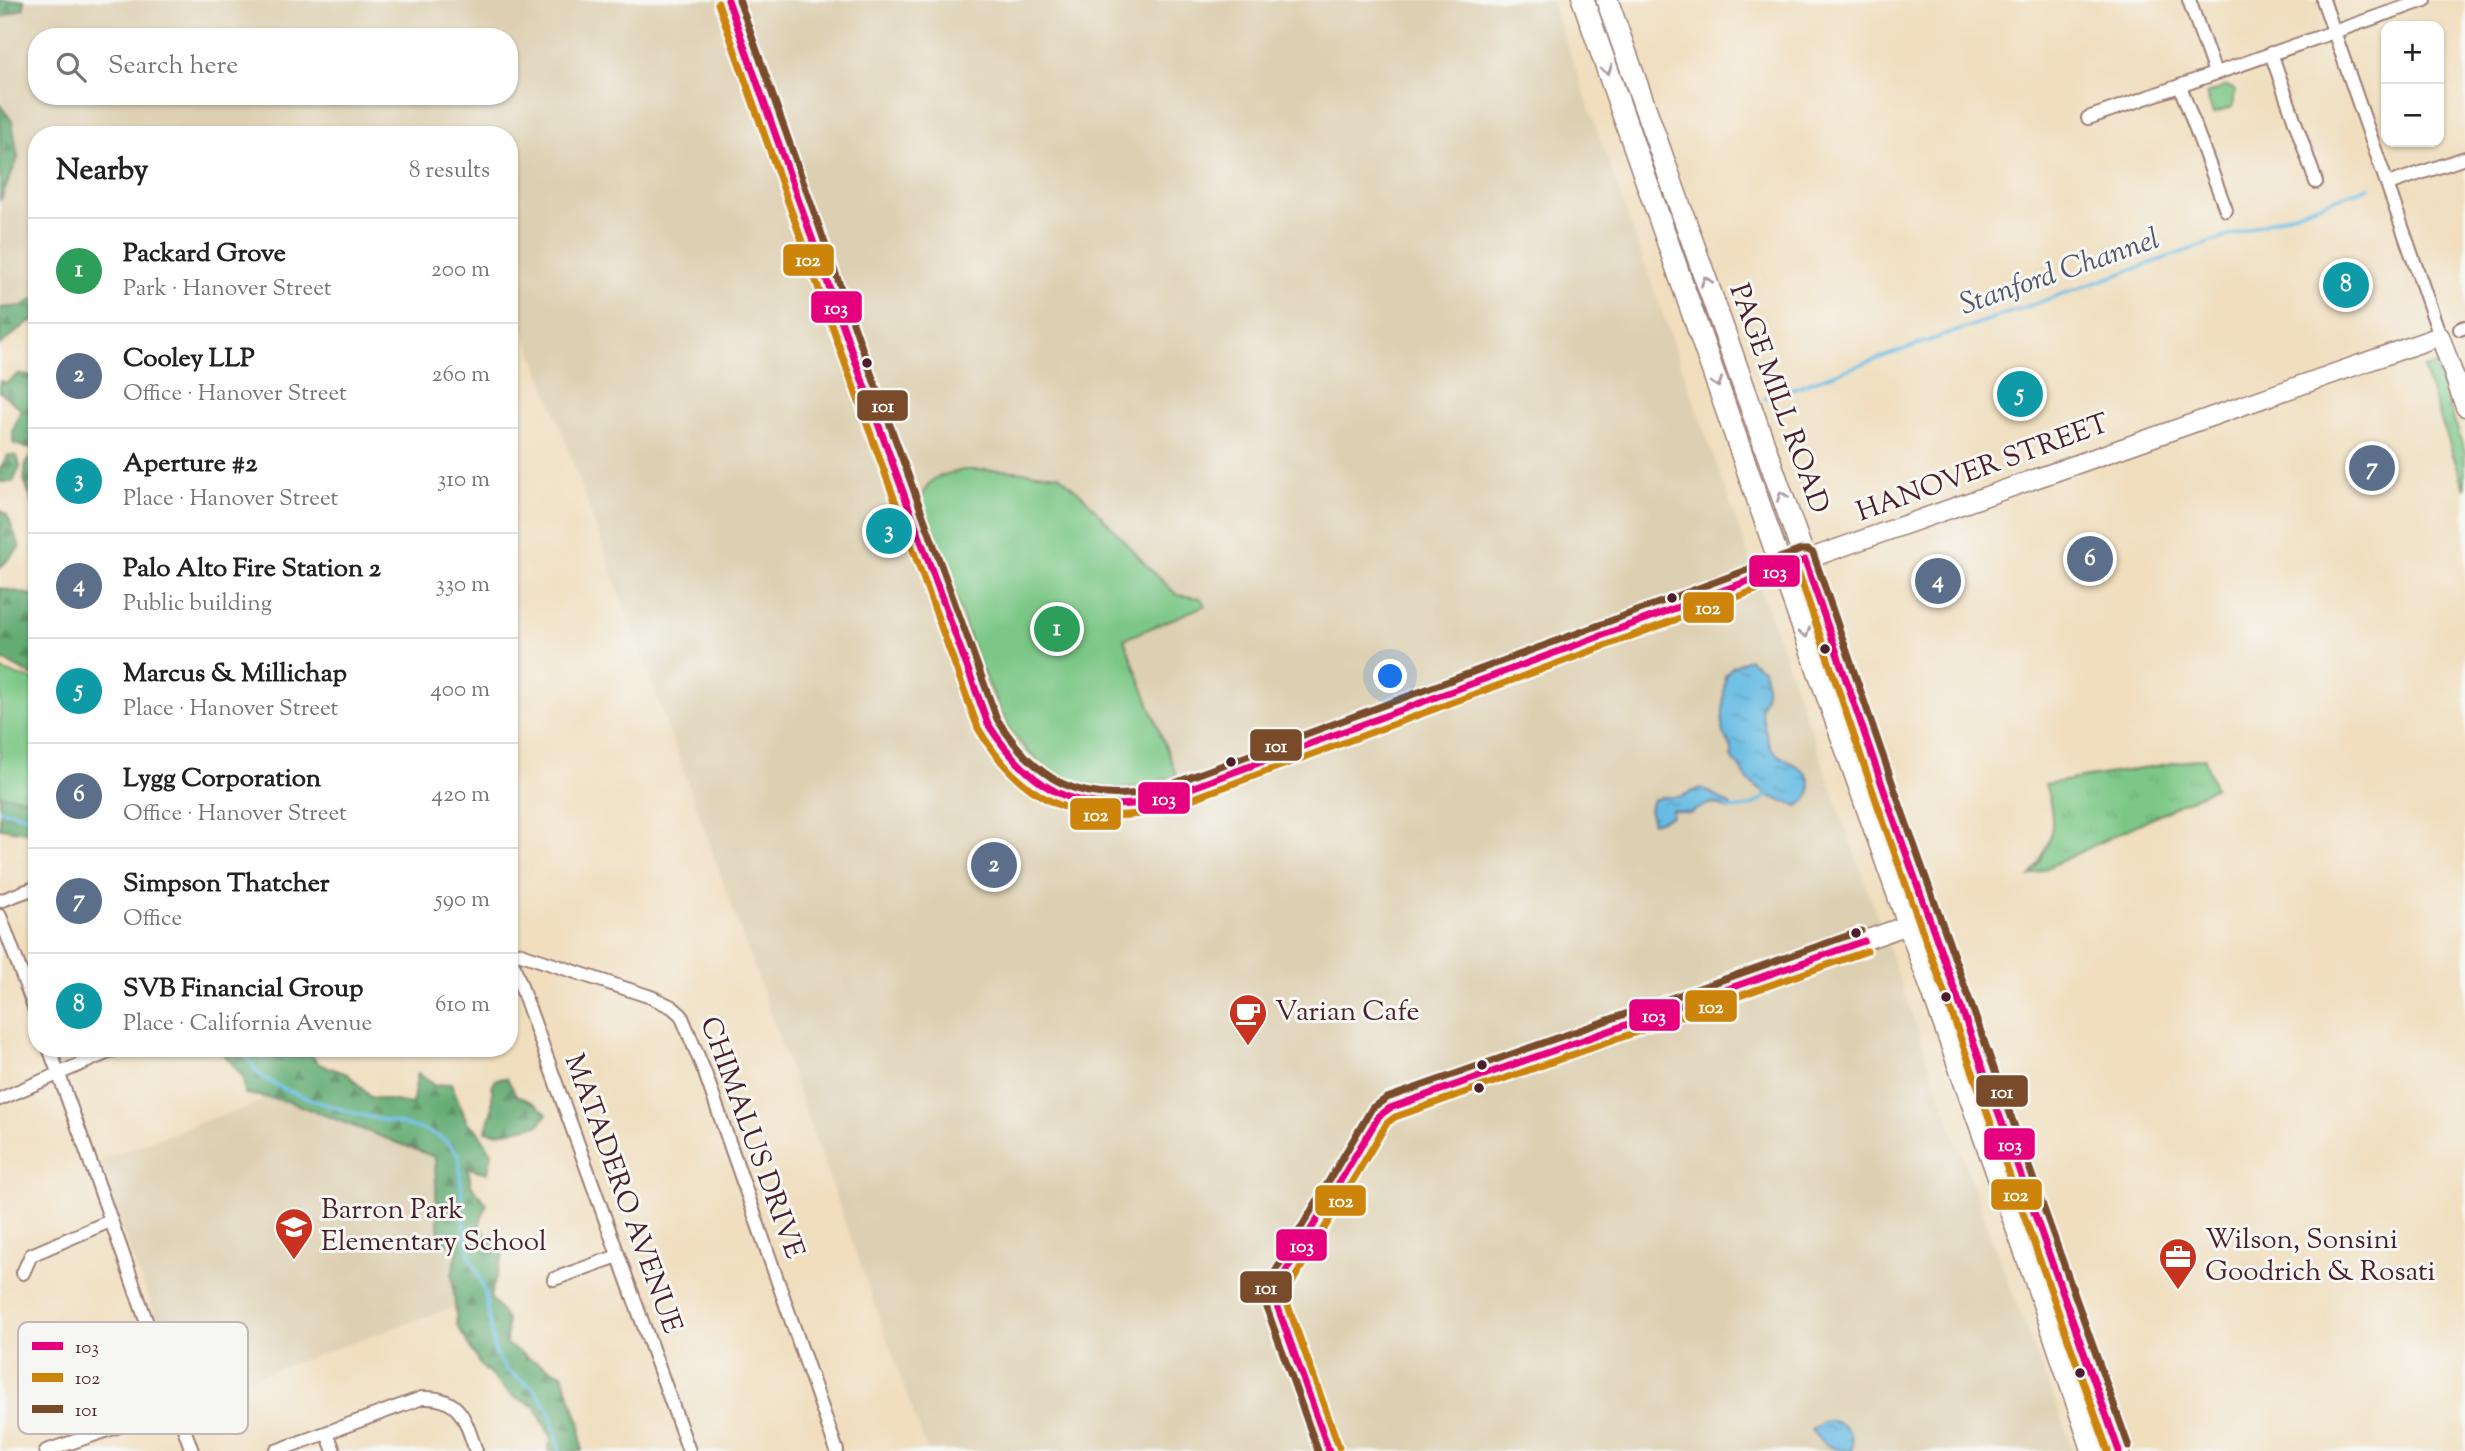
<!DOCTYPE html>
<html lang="en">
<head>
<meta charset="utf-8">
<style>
	body { margin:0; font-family:"Sorts Mill Goudy",serif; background:#f6f6f6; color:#222 }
	.controls { position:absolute; right:21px; top:21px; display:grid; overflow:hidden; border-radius:14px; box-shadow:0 2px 5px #0004 }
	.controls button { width:63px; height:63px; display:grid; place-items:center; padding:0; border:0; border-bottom:2px solid #e0e0e0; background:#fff; color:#222; font:35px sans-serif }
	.you { position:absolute; left:1391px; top:677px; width:24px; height:24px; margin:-18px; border:5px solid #fff; border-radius:50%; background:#1a73e8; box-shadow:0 0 0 10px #1a73e833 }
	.badge { display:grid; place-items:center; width:46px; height:46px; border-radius:50%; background:#2563eb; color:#fff; font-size:23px; font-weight:700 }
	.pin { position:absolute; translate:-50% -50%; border:4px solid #fff; box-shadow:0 2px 7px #0006 }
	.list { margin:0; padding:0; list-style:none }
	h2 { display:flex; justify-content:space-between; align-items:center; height:91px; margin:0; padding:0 28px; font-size:30px }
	h2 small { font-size:23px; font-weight:400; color:#767676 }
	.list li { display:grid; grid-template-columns:46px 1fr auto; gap:21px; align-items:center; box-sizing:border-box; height:105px; padding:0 28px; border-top:2px solid #e0e0e0 }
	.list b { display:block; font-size:26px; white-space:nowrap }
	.list p { margin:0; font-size:23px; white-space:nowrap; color:#767676 }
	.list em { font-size:23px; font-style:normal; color:#767676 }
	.icon { flex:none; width:38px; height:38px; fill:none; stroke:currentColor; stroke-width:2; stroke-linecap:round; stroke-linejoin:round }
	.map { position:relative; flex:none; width:2465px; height:1451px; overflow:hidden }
	.search { position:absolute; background:#fff; box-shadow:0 2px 5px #0004; left:28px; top:28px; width:490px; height:77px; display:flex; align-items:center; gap:18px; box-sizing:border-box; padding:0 24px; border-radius:28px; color:#767676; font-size:26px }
	.panel { position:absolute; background:#fff; box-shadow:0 2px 5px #0004; left:28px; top:126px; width:490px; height:931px; border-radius:28px }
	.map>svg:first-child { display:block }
</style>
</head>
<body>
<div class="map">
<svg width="2465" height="1451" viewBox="0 0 2465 1451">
	<defs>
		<pattern id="grass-tufts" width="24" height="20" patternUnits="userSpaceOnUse" patternTransform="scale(1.75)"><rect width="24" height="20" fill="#7bc786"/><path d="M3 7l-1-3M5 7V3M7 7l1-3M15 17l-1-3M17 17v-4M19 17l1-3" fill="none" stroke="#6caa74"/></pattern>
		<pattern id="forest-firs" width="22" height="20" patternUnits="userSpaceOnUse" patternTransform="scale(1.75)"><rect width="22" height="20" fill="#64ac73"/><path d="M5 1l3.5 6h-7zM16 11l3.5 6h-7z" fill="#548b5f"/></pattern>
		<pattern id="water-ripples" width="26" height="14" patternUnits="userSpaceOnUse" patternTransform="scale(1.75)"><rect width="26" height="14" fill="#68bce4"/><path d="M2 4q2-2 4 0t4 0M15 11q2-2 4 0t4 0" fill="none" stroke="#5898b9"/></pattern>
	</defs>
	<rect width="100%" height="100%" fill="#f6f6f2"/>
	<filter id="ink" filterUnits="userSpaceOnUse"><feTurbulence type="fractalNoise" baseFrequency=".0143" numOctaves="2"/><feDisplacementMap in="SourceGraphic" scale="14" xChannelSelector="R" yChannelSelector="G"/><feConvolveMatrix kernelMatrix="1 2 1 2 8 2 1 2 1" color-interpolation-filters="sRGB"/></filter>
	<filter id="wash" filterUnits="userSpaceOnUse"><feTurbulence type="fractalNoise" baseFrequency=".00686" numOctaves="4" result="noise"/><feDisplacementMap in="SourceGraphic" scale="28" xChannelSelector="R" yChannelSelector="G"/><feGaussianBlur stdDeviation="1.57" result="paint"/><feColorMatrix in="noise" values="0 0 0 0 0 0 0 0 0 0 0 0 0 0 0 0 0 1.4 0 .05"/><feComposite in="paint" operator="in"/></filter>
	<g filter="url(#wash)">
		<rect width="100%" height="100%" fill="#f0debe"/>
		<!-- built -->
		<g fill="#ddcfb1" fill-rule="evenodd">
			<path d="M0,0H1551L1994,1245L2074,1451H927L554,410L509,290V135H37V314L0,328ZM37,37H509V96H37Z"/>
			<polygon points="277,1092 439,1155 460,1305 189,1400 117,1218 100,1160 209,1119 244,1109"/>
		</g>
		<!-- grass -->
		<g fill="url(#grass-tufts)" stroke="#627358" stroke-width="2">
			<polygon points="2435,365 2465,452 2465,489 2423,368"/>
			<path d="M2205,758L2214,788L2030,876C2054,841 2058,825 2045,784Z"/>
		</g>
		<!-- forest -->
		<g fill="url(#forest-firs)" stroke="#57664f" stroke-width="2">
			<polygon points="0,0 24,0 24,8 0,18"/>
			<polygon points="0,105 12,121 18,158 0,201"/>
			<polygon points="37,297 37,321 29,322 0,345 0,308 22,306"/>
			<polygon points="19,374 37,377 37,447 26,448 13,443 13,431 21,409 0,392 0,381 6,383"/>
			<polygon points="37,450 37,516 24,480 26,463"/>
			<polygon points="8,455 17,456 20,467 13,482 0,482 0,469"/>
			<polygon points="0,510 7,515 20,547 0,568"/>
			<polygon points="0,588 37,596 37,678 0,658"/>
			<polygon points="0,775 37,781 37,834 0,828"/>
			<polygon points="219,1048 274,1048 296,1054 311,1054 319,1064 348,1074 370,1097 412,1104 418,1073 435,1086 451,1083 467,1122 477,1130 492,1153 488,1173 468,1168 471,1185 487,1204 479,1226 503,1254 490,1297 507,1320 506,1344 532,1360 562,1374 580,1423 582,1451 548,1451 551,1438 535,1406 513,1397 480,1365 457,1325 452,1275 459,1243 440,1244 437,1214 435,1157 287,1101 245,1094 243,1077"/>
			<path d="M507,1078L516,1095L534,1103L547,1114L539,1125C518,1127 505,1136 486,1131L492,1109V1087L496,1079Z"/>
		</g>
		<!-- green -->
		<g fill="#7bc786" stroke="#627358" stroke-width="2">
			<polygon points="2227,86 2235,90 2233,107 2213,114 2206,94"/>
			<path d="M964,470H1001L1059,475L1084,497L1146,565L1177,595L1200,598L1206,605L1124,639L1177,776L1125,789L1082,784L1051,771L1030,754L1010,730L976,657L931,526L919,501C931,475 938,476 964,470Z"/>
			<polygon points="0,670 37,681 37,800 0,795"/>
		</g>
		<!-- water -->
		<g fill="url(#water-ripples)" stroke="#596e88" stroke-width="2">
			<path d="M1748,659L1764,670C1765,679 1768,687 1765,697C1764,700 1762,703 1761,707C1761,714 1768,744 1772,749C1782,763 1809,764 1810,785C1811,796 1806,802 1797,806L1768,796L1748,780L1732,757V749L1722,730L1725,675L1732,667Z"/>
			<polygon points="1700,788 1713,794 1731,806 1729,810 1719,805 1708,804 1690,813 1672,810 1672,816 1653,823 1649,810 1653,800 1662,797 1680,797"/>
			<path d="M1825,1421C1843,1420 1855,1433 1852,1451C1833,1451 1823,1445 1811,1430Z"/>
		</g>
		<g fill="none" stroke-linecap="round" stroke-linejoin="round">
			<!-- stream -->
			<g stroke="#68bce4" stroke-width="3.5">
				<polyline points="1765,398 2369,187"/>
				<polyline points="1727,807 1730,809 1749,807 1768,796"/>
				<polyline points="0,810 37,818"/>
				<path d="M243,1048C247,1056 251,1065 257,1072C274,1091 351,1113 378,1119C406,1126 442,1128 459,1156L465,1234L470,1256L484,1290L495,1352L507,1371L533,1388L549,1408L560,1451"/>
			</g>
		</g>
	</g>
	<g filter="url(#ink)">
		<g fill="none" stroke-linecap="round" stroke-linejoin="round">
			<defs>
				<g id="street">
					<polyline points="2189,0 2215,73"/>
					<polyline points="2323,0 2440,336"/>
					<polyline points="2271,53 2316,182"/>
					<polyline points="2180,86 2226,210"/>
					<polyline points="2088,118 2425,0"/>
					<polyline points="2388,184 2465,158"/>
					<polyline points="2460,329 2465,327"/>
					<polyline points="0,901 37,887"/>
					<polyline points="0,916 37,1015"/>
					<polyline points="509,950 651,997 672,1007 681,1015 705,1073 837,1451"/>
					<polyline points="509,953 689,1451"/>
					<path d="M49,1048C99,1182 144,1317 192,1451"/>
					<polyline points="0,1099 118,1048"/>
					<polyline points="23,1273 31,1255 110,1221"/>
					<polyline points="554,1279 618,1256"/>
					<polyline points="327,1433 334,1451"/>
					<polyline points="46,1451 176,1407"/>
					<path d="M276,1451L422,1398C461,1396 465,1420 476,1451"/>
				</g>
				<g id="secondary">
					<path d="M728,0L857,366L988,724C1023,788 1084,820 1156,801L1805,560L2440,336L2465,407"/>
					<polyline points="1329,1451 1277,1305 1276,1288 1364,1139 1383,1111 1919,921"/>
				</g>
				<g id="primary">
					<polyline points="1583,0 1782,569 2043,1302 2093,1451"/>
					<polyline points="1607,0 1805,560 1891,811 2119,1451"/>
				</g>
			</defs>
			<!-- street casing -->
			<use href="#street" stroke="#9d7e74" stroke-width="16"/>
			<!-- secondary casing -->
			<use href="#secondary" stroke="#9d7e74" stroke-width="21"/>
			<!-- primary casing -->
			<use href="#primary" stroke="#9d7e74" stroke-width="24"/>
			<!-- street -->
			<use href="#street" stroke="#fff" stroke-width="12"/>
			<!-- secondary -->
			<use href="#secondary" stroke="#fff" stroke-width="18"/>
			<!-- primary -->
			<use href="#primary" stroke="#fff" stroke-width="21"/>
			<defs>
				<g id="bus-1">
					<path d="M728,0L857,366L988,724C1031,791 1076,815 1156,801L1805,560L1891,811L2119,1451"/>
					<polyline points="1329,1451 1277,1305 1276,1288 1379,1116 1390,1108 1864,941"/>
				</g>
				<g id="bus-2">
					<path d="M718,3L847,369L978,728C1020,800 1077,827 1159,811L1799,574L1881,815L2108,1451"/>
					<polyline points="1339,1447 1287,1303 1287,1291 1387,1123 1395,1117 1867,951"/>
				</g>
				<g id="bus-3">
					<path d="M739,0L867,362L997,719C1037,782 1079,804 1153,791L1801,550H1808L1813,553L1901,808L2129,1447"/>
					<polyline points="1318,1451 1267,1309 1266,1287 1372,1108 1387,1098 1861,931"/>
				</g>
			</defs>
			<!-- bus-1 casing -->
			<use href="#bus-1" stroke="#f6f6f2" stroke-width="12"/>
			<!-- bus-2 casing -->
			<use href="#bus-2" stroke="#f6f6f2" stroke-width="12"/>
			<!-- bus-3 casing -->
			<use href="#bus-3" stroke="#f6f6f2" stroke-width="12"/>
			<!-- bus-1 -->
			<use href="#bus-1" stroke="#e5007d" stroke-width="7"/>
			<!-- bus-2 -->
			<use href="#bus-2" stroke="#cc840b" stroke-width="7"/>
			<!-- bus-3 -->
			<use href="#bus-3" stroke="#7a4b2a" stroke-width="7"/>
		</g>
		<!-- one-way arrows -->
		<defs><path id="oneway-chevron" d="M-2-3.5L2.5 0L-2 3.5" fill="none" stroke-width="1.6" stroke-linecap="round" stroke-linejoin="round" transform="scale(1.75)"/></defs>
		<g stroke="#ae9aa0">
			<use href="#oneway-chevron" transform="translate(1607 70) rotate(71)"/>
			<use href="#oneway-chevron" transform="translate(1706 281) rotate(-109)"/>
			<use href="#oneway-chevron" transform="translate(1717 383) rotate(71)"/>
			<use href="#oneway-chevron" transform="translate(1782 496) rotate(-110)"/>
			<use href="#oneway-chevron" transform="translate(1805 633) rotate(70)"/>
		</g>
	</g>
	<!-- icons -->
	<defs>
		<symbol id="cafe-pin" viewBox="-11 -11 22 30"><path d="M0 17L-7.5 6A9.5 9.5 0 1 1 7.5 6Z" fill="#c8321e" stroke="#f6f6f2"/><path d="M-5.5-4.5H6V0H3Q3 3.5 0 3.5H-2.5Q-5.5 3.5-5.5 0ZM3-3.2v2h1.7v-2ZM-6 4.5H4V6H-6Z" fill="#fff"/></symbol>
		<symbol id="school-pin" viewBox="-11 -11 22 30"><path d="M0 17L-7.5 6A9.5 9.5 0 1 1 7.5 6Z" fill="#c8321e" stroke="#f6f6f2"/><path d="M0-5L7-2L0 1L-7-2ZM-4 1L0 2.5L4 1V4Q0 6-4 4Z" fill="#fff"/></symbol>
		<symbol id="office-pin" viewBox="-11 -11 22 30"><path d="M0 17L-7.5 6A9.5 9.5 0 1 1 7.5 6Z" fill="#c8321e" stroke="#f6f6f2"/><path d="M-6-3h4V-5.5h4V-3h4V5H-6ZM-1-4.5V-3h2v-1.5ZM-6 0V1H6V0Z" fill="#fff"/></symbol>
	</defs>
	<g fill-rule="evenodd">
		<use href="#cafe-pin" x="1226" y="991" width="44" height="60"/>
		<use href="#school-pin" x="272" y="1205" width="44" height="60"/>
		<use href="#office-pin" x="2156" y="1235" width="44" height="60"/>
	</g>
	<!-- markers -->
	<g fill="#4a1f2b" stroke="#f6f6f2" stroke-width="2.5">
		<circle cx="867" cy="363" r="6"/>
		<circle cx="1672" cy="598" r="6"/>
		<circle cx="1825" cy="649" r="6"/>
		<circle cx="1231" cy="762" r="6"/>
		<circle cx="1856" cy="933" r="6"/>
		<circle cx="1946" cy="997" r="6"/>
		<circle cx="1482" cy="1065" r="6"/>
		<circle cx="1479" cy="1088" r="6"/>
		<circle cx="2080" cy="1373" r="6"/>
	</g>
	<g text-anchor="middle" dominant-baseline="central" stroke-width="6" stroke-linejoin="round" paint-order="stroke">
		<!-- street labels -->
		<g font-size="28" fill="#4a1f2b" stroke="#f6f6f2">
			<text transform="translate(1778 399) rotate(70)">PAGE MILL ROAD</text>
			<text transform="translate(1983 469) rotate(-20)">HANOVER STREET</text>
			<text transform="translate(751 1138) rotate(70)">CHIMALUS DRIVE</text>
			<text transform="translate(622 1194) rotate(70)">MATADERO AVENUE</text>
		</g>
		<!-- poi labels -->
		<g font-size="28" fill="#4a1f2b" stroke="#f6f6f2" text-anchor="start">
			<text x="1275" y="1013">Varian Cafe</text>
			<text x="321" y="1211">Barron Park<tspan x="321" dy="32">Elementary School</tspan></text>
			<text x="2205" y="1241">Wilson, Sonsini<tspan x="2205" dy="32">Goodrich &amp; Rosati</tspan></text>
		</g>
		<!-- water labels -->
		<g font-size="30" font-style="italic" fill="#54566c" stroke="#f6f6f2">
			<text transform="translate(2060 273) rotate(-19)">Stanford Channel</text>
		</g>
	</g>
	<!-- legend -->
	<rect x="18" y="1322" width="230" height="112" rx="10" fill="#f6f6f2" stroke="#c2b6b6" stroke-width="2"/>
	<rect x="32" y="1342" width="31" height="8" fill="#e5007d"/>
	<rect x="32" y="1373" width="31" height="9" fill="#cc840b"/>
	<rect x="32" y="1405" width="31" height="8" fill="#7a4b2a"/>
	<g font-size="19" fill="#4a1f2b">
		<text x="75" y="1353">103</text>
		<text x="75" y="1384">102</text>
		<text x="75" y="1416">101</text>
	</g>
	<g stroke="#f6f6f2" stroke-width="2.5">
		<rect x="782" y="243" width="53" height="34" rx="7" fill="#cc840b"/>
		<rect x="810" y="290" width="53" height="34" rx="7" fill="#e5007d"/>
		<rect x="856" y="389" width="53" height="33" rx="7" fill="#7a4b2a"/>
		<rect x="1748" y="554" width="53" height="34" rx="7" fill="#e5007d"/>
		<rect x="1682" y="591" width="53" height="33" rx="7" fill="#cc840b"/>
		<rect x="1249" y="728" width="54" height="34" rx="7" fill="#7a4b2a"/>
		<rect x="1137" y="781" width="54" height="34" rx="7" fill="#e5007d"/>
		<rect x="1069" y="797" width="53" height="34" rx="7" fill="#cc840b"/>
		<rect x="1684" y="989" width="54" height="34" rx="7" fill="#cc840b"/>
		<rect x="1628" y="998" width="53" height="34" rx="7" fill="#e5007d"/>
		<rect x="1975" y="1074" width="54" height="34" rx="7" fill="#7a4b2a"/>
		<rect x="1983" y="1127" width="53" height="34" rx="7" fill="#e5007d"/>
		<rect x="1990" y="1178" width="53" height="33" rx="7" fill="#cc840b"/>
		<rect x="1314" y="1184" width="53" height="33" rx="7" fill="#cc840b"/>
		<rect x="1275" y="1228" width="53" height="34" rx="7" fill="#e5007d"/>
		<rect x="1239" y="1270" width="54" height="34" rx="7" fill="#7a4b2a"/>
	</g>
	<g font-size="19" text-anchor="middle" font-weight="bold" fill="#fff">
		<text x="808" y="266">102</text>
		<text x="836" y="314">103</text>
		<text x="883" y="412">101</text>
		<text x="1775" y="578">103</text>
		<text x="1708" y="614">102</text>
		<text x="1276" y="752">101</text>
		<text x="1164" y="805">103</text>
		<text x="1096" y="821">102</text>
		<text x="1711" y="1013">102</text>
		<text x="1654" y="1022">103</text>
		<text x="2002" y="1098">101</text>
		<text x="2010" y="1151">103</text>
		<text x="2016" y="1201">102</text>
		<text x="1341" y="1207">102</text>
		<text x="1302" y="1252">103</text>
		<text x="1266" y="1294">101</text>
	</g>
</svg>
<div class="controls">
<button>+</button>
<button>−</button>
</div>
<div class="you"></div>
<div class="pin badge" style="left:1057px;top:629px;background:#2e9e5b">1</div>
<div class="pin badge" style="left:994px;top:865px;background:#5c6f8a">2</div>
<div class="pin badge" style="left:889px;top:531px;background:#0f9aa8">3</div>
<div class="pin badge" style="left:1938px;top:581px;background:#5c6f8a">4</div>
<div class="pin badge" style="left:2020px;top:394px;background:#0f9aa8">5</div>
<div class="pin badge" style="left:2090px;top:559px;background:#5c6f8a">6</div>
<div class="pin badge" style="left:2372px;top:468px;background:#5c6f8a">7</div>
<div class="pin badge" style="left:2346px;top:285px;background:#0f9aa8">8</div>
<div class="search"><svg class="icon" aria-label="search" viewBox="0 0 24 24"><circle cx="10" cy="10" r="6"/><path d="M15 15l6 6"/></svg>Search here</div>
<section class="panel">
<h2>Nearby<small>8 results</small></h2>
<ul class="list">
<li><span class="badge" style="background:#2e9e5b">1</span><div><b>Packard Grove</b><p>Park · Hanover Street</p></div><em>200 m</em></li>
<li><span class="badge" style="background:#5c6f8a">2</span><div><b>Cooley LLP</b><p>Office · Hanover Street</p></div><em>260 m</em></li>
<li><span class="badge" style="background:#0f9aa8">3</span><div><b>Aperture #2</b><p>Place · Hanover Street</p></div><em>310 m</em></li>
<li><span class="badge" style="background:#5c6f8a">4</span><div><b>Palo Alto Fire Station 2</b><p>Public building</p></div><em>330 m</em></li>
<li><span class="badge" style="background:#0f9aa8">5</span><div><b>Marcus &amp; Millichap</b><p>Place · Hanover Street</p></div><em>400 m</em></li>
<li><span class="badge" style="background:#5c6f8a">6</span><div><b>Lygg Corporation</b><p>Office · Hanover Street</p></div><em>420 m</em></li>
<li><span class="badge" style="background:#5c6f8a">7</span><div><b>Simpson Thatcher</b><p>Office</p></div><em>590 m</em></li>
<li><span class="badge" style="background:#0f9aa8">8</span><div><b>SVB Financial Group</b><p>Place · California Avenue</p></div><em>610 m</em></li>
</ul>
</section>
</div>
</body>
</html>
